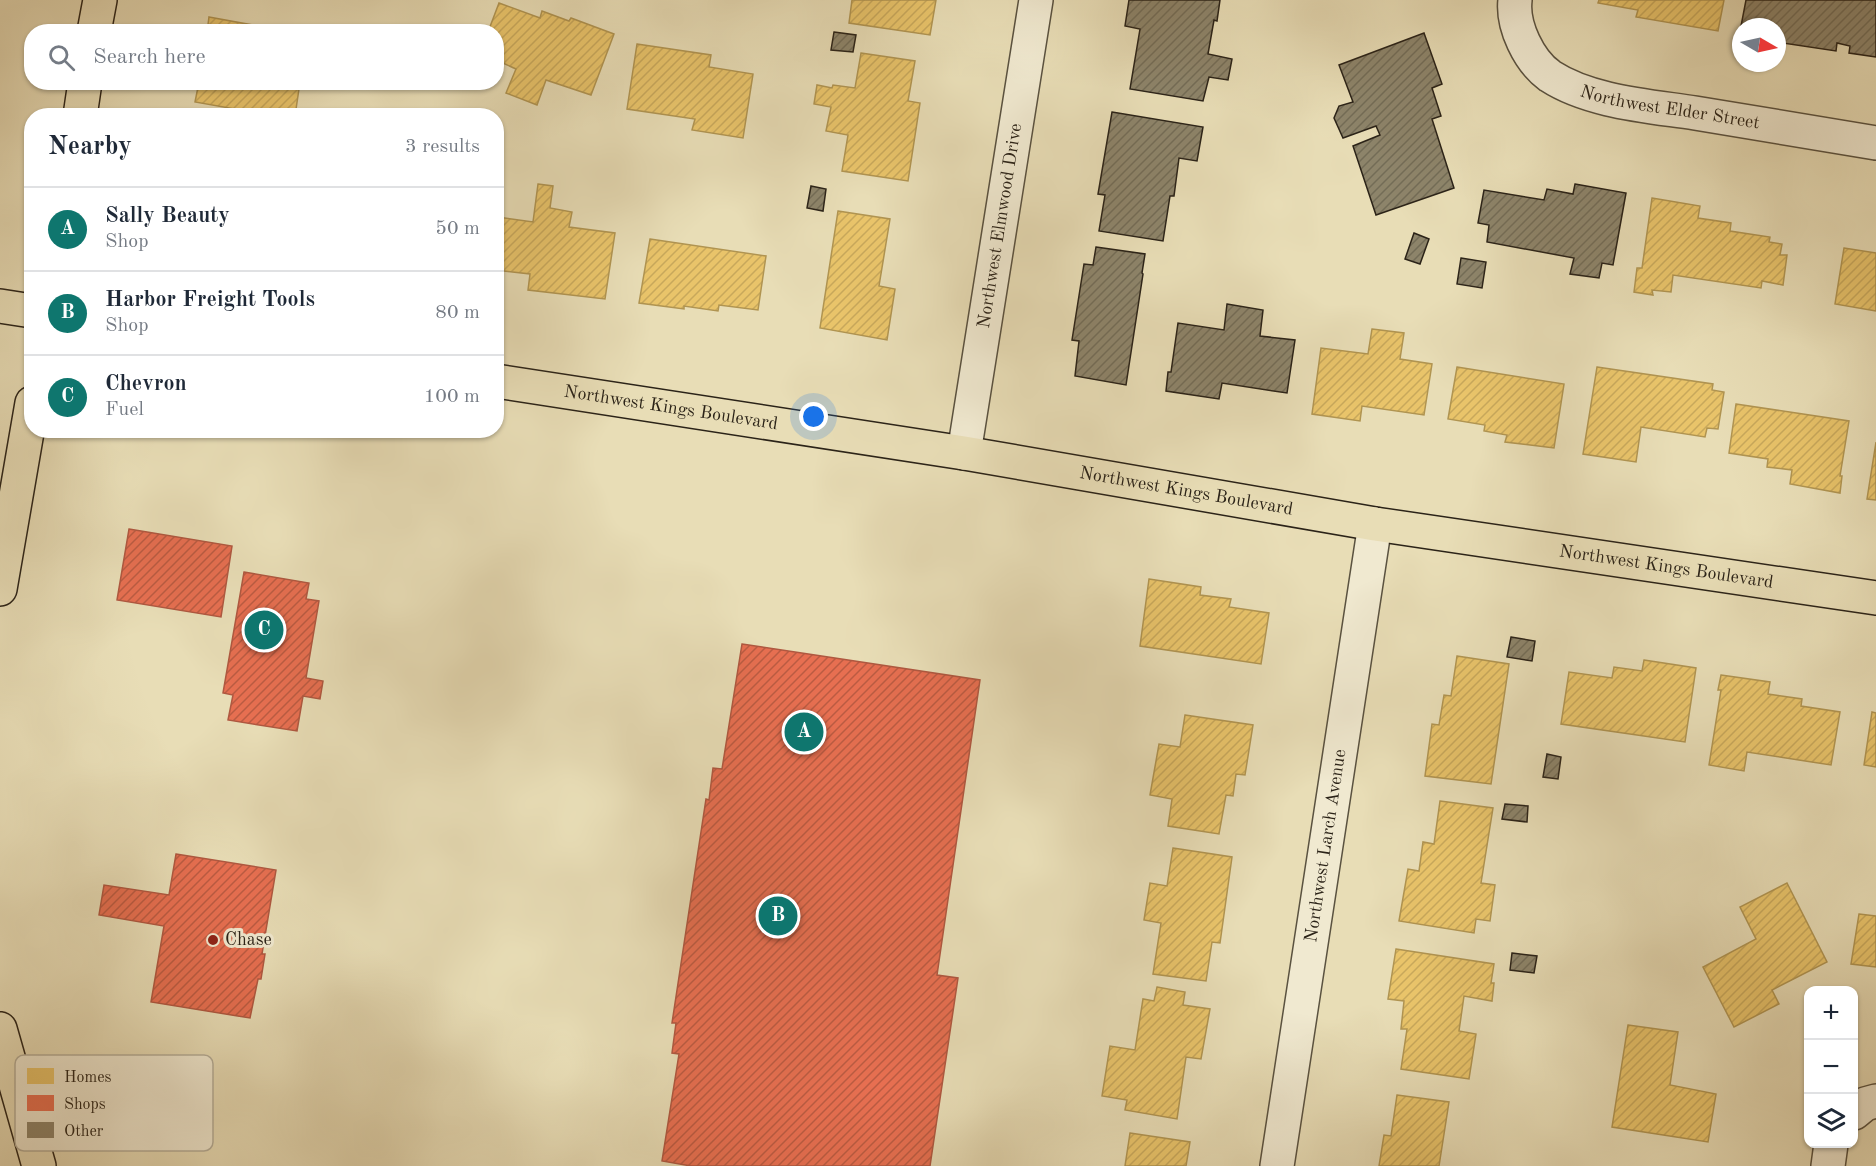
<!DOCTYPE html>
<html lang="en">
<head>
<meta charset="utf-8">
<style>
	body { margin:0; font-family:"Old Standard TT",serif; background:#f2f2f3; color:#1f2937 }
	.controls { position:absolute; right:18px; bottom:18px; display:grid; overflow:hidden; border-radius:12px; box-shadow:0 2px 4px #0004 }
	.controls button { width:54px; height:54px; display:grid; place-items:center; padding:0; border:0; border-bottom:2px solid #e0e1e3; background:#fff; color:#1f2937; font:30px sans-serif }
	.compass { position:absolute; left:1732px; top:18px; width:54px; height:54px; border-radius:50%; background:#fff; box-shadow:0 2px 4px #0004; rotate:99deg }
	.you { position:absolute; left:814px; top:417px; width:21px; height:21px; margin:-15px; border:4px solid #fff; border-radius:50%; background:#1a73e8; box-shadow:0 0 0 9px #1a73e833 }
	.badge { display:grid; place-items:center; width:39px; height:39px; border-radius:50%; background:#0f766e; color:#fff; font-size:20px; font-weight:700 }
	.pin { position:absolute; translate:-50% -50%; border:3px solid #fff; box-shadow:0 2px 6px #0006 }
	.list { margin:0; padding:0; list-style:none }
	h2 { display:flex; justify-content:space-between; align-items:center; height:78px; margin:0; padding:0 24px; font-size:26px }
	h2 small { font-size:20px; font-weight:400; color:#747a83 }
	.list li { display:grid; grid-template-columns:39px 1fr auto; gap:18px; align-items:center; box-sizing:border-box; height:84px; padding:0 24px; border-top:2px solid #e0e1e3 }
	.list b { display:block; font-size:22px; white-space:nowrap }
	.list p { margin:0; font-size:20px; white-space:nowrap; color:#747a83 }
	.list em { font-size:20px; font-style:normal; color:#747a83 }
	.icon { flex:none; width:33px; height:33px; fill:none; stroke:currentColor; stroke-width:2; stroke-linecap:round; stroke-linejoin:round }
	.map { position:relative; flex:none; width:1876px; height:1166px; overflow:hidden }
	.search { position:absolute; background:#fff; box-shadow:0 2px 4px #0004; left:24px; top:24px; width:480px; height:66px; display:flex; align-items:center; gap:15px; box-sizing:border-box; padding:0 21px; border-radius:24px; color:#747a83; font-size:22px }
	.panel { position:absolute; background:#fff; box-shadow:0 2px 4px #0004; left:24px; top:108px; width:480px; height:330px; border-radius:24px }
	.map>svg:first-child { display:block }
</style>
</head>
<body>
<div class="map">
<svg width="1876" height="1166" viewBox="0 0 1876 1166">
	<defs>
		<pattern id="homes-hatch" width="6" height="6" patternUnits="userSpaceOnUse" patternTransform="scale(1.5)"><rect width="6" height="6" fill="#e9c46a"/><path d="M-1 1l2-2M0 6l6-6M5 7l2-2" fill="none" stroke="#c8a85b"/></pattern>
		<pattern id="shops-hatch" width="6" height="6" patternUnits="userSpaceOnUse" patternTransform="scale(1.5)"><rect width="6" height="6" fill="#e76f51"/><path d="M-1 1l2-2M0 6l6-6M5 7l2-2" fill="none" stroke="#bb5b42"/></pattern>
		<pattern id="building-hatch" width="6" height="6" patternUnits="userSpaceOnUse" patternTransform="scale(1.5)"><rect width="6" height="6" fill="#8d846a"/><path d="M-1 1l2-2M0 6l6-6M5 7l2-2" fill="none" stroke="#736c56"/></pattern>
	</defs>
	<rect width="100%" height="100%" fill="#e8ddb6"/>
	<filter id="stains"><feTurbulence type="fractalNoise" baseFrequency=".00333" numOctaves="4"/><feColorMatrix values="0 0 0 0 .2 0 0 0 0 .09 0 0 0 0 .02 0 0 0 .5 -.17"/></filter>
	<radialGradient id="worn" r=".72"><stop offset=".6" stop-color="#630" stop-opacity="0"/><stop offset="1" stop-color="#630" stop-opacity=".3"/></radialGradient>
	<!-- homes -->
	<g fill="url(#homes-hatch)" stroke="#b09451" stroke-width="1.5">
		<polygon points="852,0 936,0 930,35 849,23"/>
		<polygon points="1599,0 1724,0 1718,31 1636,17 1638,10 1598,3"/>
		<polygon points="499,3 540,18 542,11 569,21 571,18 614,34 591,95 546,80 537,105 506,93 516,69 503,63 500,73 496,72 496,32 488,32"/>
		<polygon points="209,17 258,26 257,32 207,32"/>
		<polygon points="637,44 711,55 709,67 753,74 743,138 692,130 695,119 627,109"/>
		<polygon points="861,53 915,61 908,101 920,103 908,181 842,171 848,135 826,131 831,107 814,104 817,85 832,88 833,85 855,88"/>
		<polygon points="199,82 300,82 295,116 274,116 195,102"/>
		<polygon points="538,184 553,186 550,208 572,212 569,227 615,233 605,299 528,290 530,274 496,270 498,217 533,222"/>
		<polygon points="1652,198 1700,206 1698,218 1731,223 1730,231 1770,237 1769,242 1782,244 1780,255 1787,255 1783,285 1762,281 1761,288 1673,275 1671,292 1652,290 1653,295 1634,292 1637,268 1642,268"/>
		<polygon points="838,211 890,219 879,286 895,289 887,340 820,328"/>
		<polygon points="650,239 766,256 758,310 719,305 718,311 684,306 684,309 639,303"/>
		<polygon points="1844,248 1876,253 1876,311 1835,304"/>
		<polygon points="1372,329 1404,333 1400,359 1432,364 1424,415 1362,406 1360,421 1312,414 1321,348 1368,354"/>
		<polygon points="1457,367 1564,384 1554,448 1505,442 1507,435 1484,431 1485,425 1448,419"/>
		<polygon points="1597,367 1713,384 1712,390 1724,392 1718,429 1707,428 1705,437 1641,427 1636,462 1583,454"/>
		<polygon points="1736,404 1849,421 1840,476 1842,476 1840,493 1790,484 1792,470 1767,467 1768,459 1729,453"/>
		<polygon points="1876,442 1876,500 1867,499"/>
		<polygon points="1149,579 1201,587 1200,595 1231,599 1229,607 1269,613 1261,664 1140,646"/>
		<polygon points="1457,656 1509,664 1491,784 1425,776 1432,724 1439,725 1444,695 1451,696"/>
		<polygon points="1644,660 1696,668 1685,742 1561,724 1569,672 1612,678 1614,667 1642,671"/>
		<polygon points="1721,675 1770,682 1768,694 1802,699 1801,706 1840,712 1831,765 1747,752 1744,771 1709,765 1721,690 1718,690"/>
		<polygon points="1872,712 1876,713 1876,767 1864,765"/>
		<polygon points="1185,715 1253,725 1245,775 1236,774 1233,796 1226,795 1219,834 1168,826 1172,799 1150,795 1159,744 1180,747"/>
		<polygon points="1440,801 1493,808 1481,883 1495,885 1490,921 1476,919 1474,933 1399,921 1408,869 1419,871 1423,842 1434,844"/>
		<polygon points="1173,848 1232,857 1220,943 1212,942 1206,981 1153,974 1161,923 1144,920 1150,883 1167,886"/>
		<polygon points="1787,883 1827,962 1772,990 1779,1004 1734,1027 1703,967 1756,939 1740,907"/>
		<polygon points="1859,914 1876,916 1876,967 1851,964"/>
		<polygon points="1396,949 1494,964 1491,983 1494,983 1492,1001 1464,996 1459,1031 1476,1034 1469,1079 1401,1069 1407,1029 1401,1029 1404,1001 1388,999"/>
		<polygon points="1157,987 1185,992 1183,1005 1210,1009 1201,1059 1186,1057 1177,1119 1125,1110 1127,1100 1102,1096 1110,1046 1135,1050 1143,999 1154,1001"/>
		<polygon points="1628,1025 1678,1032 1670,1085 1716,1094 1708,1142 1612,1127"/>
		<polygon points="1397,1095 1449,1102 1439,1166 1379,1166 1384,1135 1391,1136"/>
		<polygon points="1130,1133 1190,1142 1186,1166 1125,1166"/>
	</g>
	<!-- shops -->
	<g fill="url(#shops-hatch)" stroke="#af5840" stroke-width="1.5">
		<polygon points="129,529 232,546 221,617 117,600"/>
		<polygon points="244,572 309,583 306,599 319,601 306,678 323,681 320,699 303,696 297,731 228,720 233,695 223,693"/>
		<polygon points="742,644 980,680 937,975 958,978 930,1166 691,1166 662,1161 679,1054 672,1053 676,1023 672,1023 706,799 709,800 713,768 722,769"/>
		<polygon points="176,854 276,870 262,954 265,954 261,979 258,979 250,1018 151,1002 164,926 99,915 104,885 169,895"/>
	</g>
	<!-- building -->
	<g fill="url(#building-hatch)" stroke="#2b2318" stroke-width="1.5">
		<polygon points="1129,0 1220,0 1217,21 1214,20 1208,54 1232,59 1228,80 1209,77 1203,101 1130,89 1140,29 1125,26"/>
		<polygon points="1746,0 1876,0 1876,57 1849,53 1850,46 1837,43 1836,51 1777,42 1777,27 1741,26"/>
		<polygon points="834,32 856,35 853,52 831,50"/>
		<polygon points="1424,33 1442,84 1432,88 1441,116 1432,119 1454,188 1376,215 1353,146 1380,135 1376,126 1343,138 1334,118 1339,106 1353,102 1339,65"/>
		<polygon points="1112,112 1203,127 1197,161 1179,158 1174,196 1170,196 1163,241 1099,231 1105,195 1098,194"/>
		<polygon points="1575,184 1626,193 1613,265 1602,263 1599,278 1570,274 1574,258 1487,242 1489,225 1478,223 1484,190 1544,200 1547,189 1573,194"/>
		<polygon points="811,186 826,189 823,211 807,208"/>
		<polygon points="1414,233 1429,239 1420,264 1405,259"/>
		<polygon points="1096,247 1145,254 1142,273 1143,274 1126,385 1075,376 1079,341 1072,340 1084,264 1093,265"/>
		<polygon points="1461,258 1486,262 1482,288 1457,284"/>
		<polygon points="1227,304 1263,310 1260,336 1295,340 1287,393 1222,383 1219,399 1166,391 1168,372 1171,372 1178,323 1224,330"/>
		<polygon points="1511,637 1535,641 1532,661 1507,657"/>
		<polygon points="1547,754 1561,757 1558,779 1543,777"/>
		<polygon points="1505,804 1528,806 1527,822 1502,819"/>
		<polygon points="1512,953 1537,956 1534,973 1510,970"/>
	</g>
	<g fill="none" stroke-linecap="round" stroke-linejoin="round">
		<defs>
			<g id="minor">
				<path id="s1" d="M1515,0C1512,26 1529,61 1550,76C1590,102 1649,106 1695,113C1756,123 1816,133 1876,143"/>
				<path id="s2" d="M964,453L1036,0"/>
				<polyline points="1854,1113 1865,1104 1876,1101"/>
				<path id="s3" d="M1277,1166L1375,524"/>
				<polyline points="1828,1166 1831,1144"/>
			</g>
			<g id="major">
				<polyline points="94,32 100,0"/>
				<polyline points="80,116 85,82"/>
				<polyline points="0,306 32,311"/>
				<path id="s4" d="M496,381L964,453L1375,524L1876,598"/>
				<polyline points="0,589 32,403"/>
				<polyline points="0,1029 39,1166"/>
			</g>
		</defs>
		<!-- minor casing -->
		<use href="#minor" stroke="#5a5240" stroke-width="36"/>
		<!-- major casing -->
		<use href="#major" stroke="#2b2318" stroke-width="36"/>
		<!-- minor -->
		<use href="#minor" stroke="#f0e9d0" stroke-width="33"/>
		<!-- major -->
		<use href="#major" stroke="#e8ddb6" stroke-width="33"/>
	</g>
	<!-- markers -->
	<circle fill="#8f2418" stroke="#f0e9d0" stroke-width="2" cx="213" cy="940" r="6"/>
	<g text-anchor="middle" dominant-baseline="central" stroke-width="6" stroke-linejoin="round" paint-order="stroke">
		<!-- street labels -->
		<g font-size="18" fill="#2b2318" stroke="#f0e9d0">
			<text stroke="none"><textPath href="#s1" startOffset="212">Northwest Elder Street</textPath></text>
			<text stroke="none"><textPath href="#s2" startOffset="230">Northwest Elmwood Drive</textPath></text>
			<text stroke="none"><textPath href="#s4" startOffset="177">Northwest Kings Boulevard</textPath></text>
			<text stroke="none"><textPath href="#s4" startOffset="699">Northwest Kings Boulevard</textPath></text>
			<text stroke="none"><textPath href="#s4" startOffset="1185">Northwest Kings Boulevard</textPath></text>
			<text stroke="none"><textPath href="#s3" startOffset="324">Northwest Larch Avenue</textPath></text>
		</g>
		<!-- poi labels -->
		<g font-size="18" fill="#2b2318" stroke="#f0e9d0" text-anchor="start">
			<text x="225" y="940">Chase</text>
		</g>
	</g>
	<!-- legend -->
	<rect x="15" y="1055" width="198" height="96" rx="9" fill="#f0e9d0" stroke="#b5ae99" stroke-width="1.5"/>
	<rect x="27" y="1068" width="27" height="16" fill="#e9c46a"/>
	<rect x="27" y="1095" width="27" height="16" fill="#e76f51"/>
	<rect x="27" y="1122" width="27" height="16" fill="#8d846a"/>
	<g font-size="16" fill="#2b2318">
		<text x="64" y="1082">Homes</text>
		<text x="64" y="1109">Shops</text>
		<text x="64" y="1136">Other</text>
	</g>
	<rect width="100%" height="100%" filter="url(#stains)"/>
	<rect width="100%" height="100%" fill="url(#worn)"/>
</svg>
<div class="controls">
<button>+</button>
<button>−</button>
<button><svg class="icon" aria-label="layers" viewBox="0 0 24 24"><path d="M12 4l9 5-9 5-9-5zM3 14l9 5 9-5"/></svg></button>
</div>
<svg class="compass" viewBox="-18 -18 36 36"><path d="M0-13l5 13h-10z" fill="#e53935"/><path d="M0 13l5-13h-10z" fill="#747a83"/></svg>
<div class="you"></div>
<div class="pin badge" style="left:804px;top:732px">A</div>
<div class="pin badge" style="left:778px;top:916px">B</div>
<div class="pin badge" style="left:264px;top:630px">C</div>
<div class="search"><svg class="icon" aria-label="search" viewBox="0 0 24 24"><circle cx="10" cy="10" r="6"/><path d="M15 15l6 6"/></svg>Search here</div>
<section class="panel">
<h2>Nearby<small>3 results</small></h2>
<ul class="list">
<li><span class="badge">A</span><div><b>Sally Beauty</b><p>Shop</p></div><em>50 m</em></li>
<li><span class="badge">B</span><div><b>Harbor Freight Tools</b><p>Shop</p></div><em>80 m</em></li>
<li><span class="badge">C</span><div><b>Chevron</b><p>Fuel</p></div><em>100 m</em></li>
</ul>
</section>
</div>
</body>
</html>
